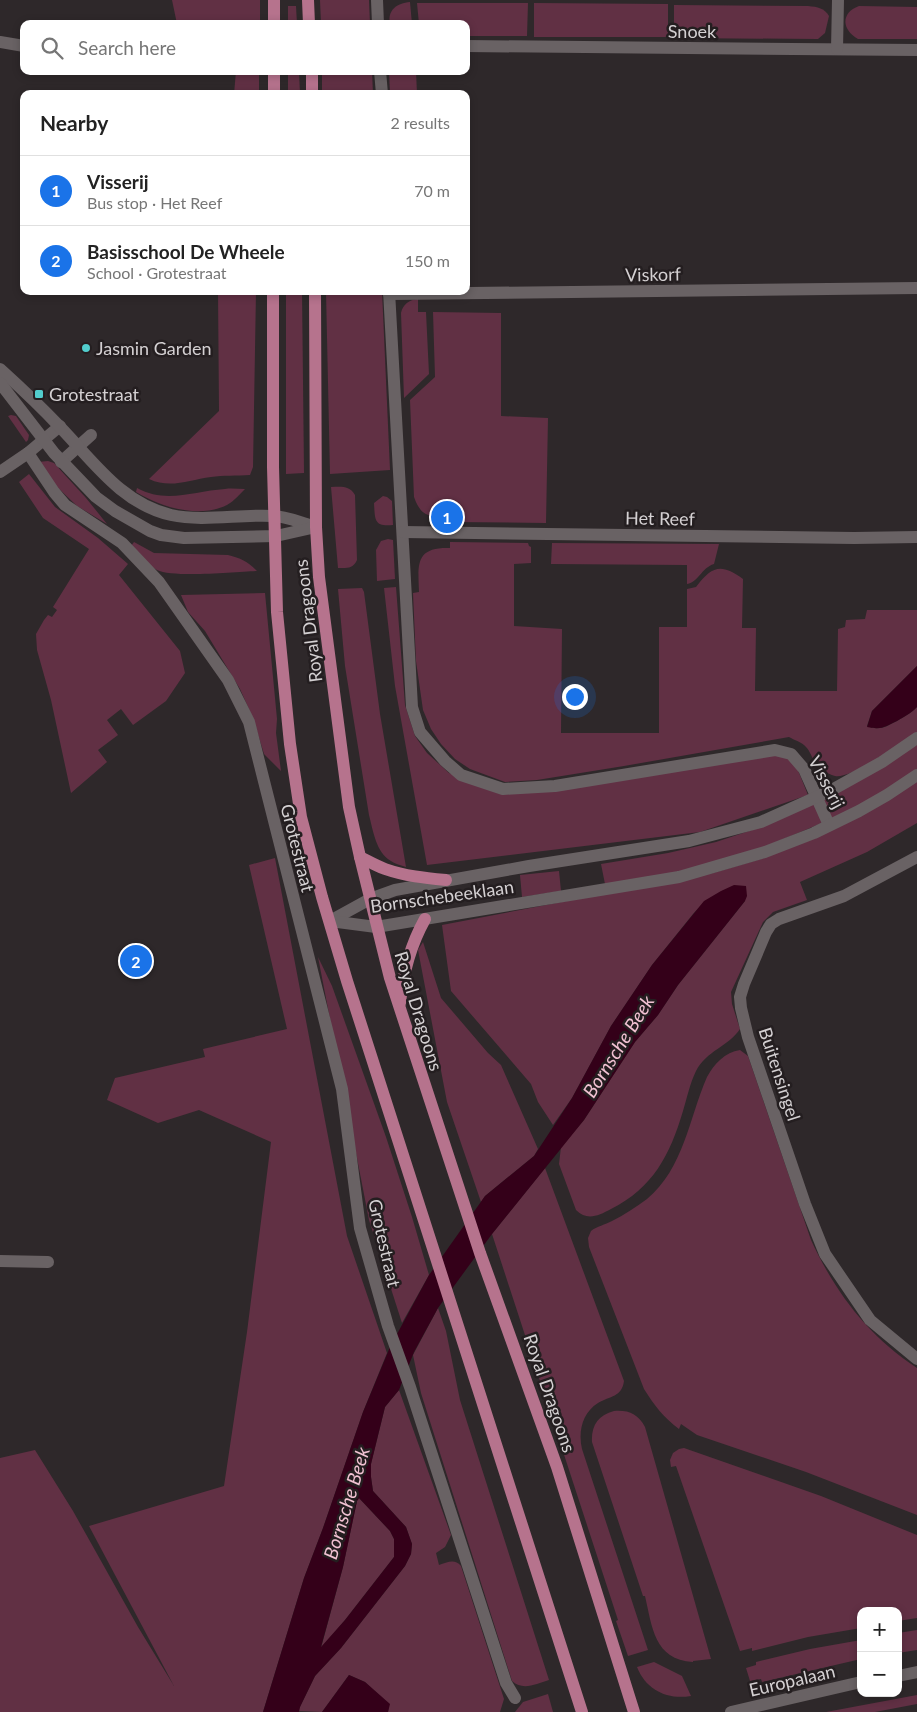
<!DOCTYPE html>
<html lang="en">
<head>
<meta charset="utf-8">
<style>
	body { margin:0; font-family:Lato,sans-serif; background:#f2f2f2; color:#222 }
	.controls { position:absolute; right:15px; bottom:15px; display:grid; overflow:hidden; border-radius:10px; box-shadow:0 2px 8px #0003 }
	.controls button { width:45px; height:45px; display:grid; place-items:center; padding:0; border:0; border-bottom:1px solid #e0e0e0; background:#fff; color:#222; font:25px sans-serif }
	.you { position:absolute; left:574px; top:696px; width:18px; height:18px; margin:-12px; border:4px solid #fff; border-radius:50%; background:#1a73e8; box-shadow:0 0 0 8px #1a73e833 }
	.badge { display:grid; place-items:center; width:32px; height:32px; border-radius:50%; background:#1a73e8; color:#fff; font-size:16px; font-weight:700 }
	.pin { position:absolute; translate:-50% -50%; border:2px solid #fff; box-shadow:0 1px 5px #0006 }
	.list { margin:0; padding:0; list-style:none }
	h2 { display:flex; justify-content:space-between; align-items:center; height:65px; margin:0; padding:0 20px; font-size:21px }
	h2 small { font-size:16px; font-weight:400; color:#767676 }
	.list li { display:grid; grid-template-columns:32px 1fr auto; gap:15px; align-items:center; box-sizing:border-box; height:70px; padding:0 20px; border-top:1px solid #e0e0e0 }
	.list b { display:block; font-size:19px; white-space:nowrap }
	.list p { margin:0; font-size:16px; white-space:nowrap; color:#767676 }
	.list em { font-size:16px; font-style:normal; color:#767676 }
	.icon { flex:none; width:28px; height:28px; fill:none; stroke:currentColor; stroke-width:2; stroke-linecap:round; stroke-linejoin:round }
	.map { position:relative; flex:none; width:917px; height:1712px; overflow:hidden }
	.search { position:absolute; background:#fff; box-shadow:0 2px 8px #0003; left:20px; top:20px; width:450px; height:55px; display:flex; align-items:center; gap:12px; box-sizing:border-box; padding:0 18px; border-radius:10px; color:#767676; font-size:19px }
	.panel { position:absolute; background:#fff; box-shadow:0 2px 8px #0003; left:20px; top:90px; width:450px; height:205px; border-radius:10px }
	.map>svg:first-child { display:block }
</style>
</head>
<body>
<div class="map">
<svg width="917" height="1712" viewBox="0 0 917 1712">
	<rect width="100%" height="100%" fill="#2e282a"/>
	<!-- green -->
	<g fill="#613044">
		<polygon points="172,0 260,0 260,24 177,24"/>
		<polygon points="320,0 369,0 370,24 321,24"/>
		<path d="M410,2L412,24H390C387,10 397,3 410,2Z"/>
		<polygon points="417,3 528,3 527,36 466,36 466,24 419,24"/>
		<polygon points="534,3 668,4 668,37 534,37"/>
		<path d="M674,5L808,6C818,7 824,8 829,16L825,33L818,39L674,38Z"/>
		<polygon points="288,6 296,6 297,24 288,24"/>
		<path d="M859,6L917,7V39H858C842,30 840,13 859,6Z"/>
		<polygon points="236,71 259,71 259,94 234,94"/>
		<polygon points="288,71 299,71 300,94 288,94"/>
		<polygon points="322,71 372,71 373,94 322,94"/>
		<polygon points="389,71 416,71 417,94 390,94"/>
		<path d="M218,291H256L253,467L250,475C237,476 223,475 211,477C189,480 170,489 149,479L219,411Z"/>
		<polygon points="286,291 302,291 304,473 286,474"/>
		<polygon points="326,291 382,291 390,470 330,474"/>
		<path d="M418,299V312H426L429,374L404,398L401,313C403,304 409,300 418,299Z"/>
		<path d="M433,312L501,313V416L548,418L546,523L451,522V516C430,516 422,519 414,497L410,400L435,377Z"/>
		<polygon points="11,415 16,416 29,435 28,440 26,442 8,416"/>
		<polygon points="48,461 54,463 86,498 107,524 77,506 55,485 38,462"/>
		<polygon points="29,474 55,507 98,538 128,564 119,575 180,651 185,673 166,701 133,725 121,709 107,720 118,735 98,750 107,762 71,793 51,700 37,650 36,634 44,620 48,615 52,617 57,610 53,607 89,549 43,518 19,482"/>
		<path d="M331,487C341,487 349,485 355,495L357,560C353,569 347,568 338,568Z"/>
		<path d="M137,488C166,504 194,491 225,489C231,488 238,489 245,489C239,495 234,501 227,505C198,519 161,507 136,492Z"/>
		<path d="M383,496L387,497L392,501L393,525C374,527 375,520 374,503Z"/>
		<polygon points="388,539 393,540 395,579 377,581 376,550 381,541"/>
		<path d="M134,542L154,553L228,555C241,558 248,562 257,571C236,572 173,578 157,570C147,565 139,554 131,546Z"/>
		<path d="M450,542L528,543L529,546L531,547V563L514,564V626L562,629L561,733H659V627H687V589L696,587C712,566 721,563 743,579L742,628H756L755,691H837L838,629L845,627L846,620L865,619L867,610H917V666L872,711L867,726C881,731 885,727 897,721C905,716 910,714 917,707V732C902,743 852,779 835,776C831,775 825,772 821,769C813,764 812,753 806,747C802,742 794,740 789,737L624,766L537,780L505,782L470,769L455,759L441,744L431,729L423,710L416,661L413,593L419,592C418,564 415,547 450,548Z"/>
		<path d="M552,543L719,544L714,564C701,568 699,582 687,584V565L551,564Z"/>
		<polygon points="396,587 405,705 415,736 427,753 449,773 505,791 770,755 793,758 808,795 700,832 427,865 395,686 384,588"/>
		<path d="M362,588L364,592L380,714L406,867C401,865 395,864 391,861C376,853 373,830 369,815L345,666L338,589Z"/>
		<polygon points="265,593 277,719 276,733 281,771 264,754 253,718 240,689 205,631 188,612 181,595"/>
		<polygon points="917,745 917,769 882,793 834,818 762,848 723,861 663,875 605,884 601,864 668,853 716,842 767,825"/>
		<path d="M917,781V823L867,852L800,882L807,900L773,912L763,922L731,992L732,1004L740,1029C729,1046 706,1051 696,1071C690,1083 687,1098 683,1111C670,1155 653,1188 611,1209C598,1216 587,1221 576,1210L559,1164L561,1147L584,1120L635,1042L658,1015L678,985L745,901L711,898L704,902L693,914L652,965L611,1026L572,1098L553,1125L538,1102L531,1084L451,991L442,925L713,873L764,858Z"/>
		<polygon points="275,858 347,1236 387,1353 363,1412 323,1528 304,1578 263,1712 0,1712 0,1458 35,1450 73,1511 138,1627 174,1686 89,1526 224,1486 247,1332 271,1142 199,1110 158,1123 107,1100 115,1078 205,1057 203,1049 287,1029 249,865"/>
		<polygon points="559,871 561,891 522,897 520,875"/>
		<polygon points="423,942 441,998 488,1053 501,1065 538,1149 534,1156 485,1196 481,1202 447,1102 418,950"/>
		<polygon points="318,957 332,986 386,1137 412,1217 429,1275 402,1323 369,1220"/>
		<path d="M740,1050L748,1056L811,1240C835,1292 868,1336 917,1368V1515L806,1472L697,1435L681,1424L679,1429C664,1418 654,1405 644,1389L589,1247L588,1238L591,1231C597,1226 605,1225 612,1221C624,1215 636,1207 647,1199C684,1168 689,1118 707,1077C714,1064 725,1052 740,1050Z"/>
		<path d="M545,1168L624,1381C622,1397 610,1396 598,1403C582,1413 578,1432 582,1449L648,1650L628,1656L616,1621L618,1620L492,1234Z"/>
		<path d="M438,1308L446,1331L460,1400L549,1680C536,1684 523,1691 512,1681L421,1393L413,1355Z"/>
		<path d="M399,1390L451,1535L445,1547L436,1553L439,1565C447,1563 454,1558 461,1566L504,1699L500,1712H388L389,1704L365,1682L349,1675L322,1712L298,1711L315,1676L341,1648L405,1566L411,1554L412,1544L406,1527L373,1491L371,1477V1464L385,1407Z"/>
		<path d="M614,1411C629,1410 638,1414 645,1427L711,1659L693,1661V1662C654,1660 652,1626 645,1596H643L592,1442C591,1426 598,1415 614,1411Z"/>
		<polygon points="684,1448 821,1496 917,1535 917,1618 898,1621 898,1611 861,1611 861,1628 808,1637 752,1651 752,1648 740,1651 676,1466 671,1467 670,1460 673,1453 679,1449"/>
		<polygon points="359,1498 390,1531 394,1539 394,1557 345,1620 321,1648 343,1567 357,1501"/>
		<polygon points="917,1630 917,1650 898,1653 898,1633"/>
		<polygon points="861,1640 861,1659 762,1682 761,1679 750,1681 746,1668 756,1665 756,1662 810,1649"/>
		<path d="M654,1662L682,1676L691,1696C667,1700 646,1690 637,1667Z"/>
		<polygon points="548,1694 553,1712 515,1712 523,1702"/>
		<polygon points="917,1695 917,1704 875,1712 826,1712"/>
	</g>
	<!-- water -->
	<g fill="#340019" fill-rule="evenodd">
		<path d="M917,666V707C910,714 905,716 897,721C884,727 882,730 867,727L872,711Z"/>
		<path d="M734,885L746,886L747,896L745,901L678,985L658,1015L635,1042L584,1120L492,1234L438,1308L414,1352L399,1390L385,1407L371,1464V1477L373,1491L406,1527L412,1544L411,1554L405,1566L341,1648L315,1676L300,1707L299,1712H263L304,1578L323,1528L363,1412L390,1347L429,1275L485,1196L534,1156L572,1098L611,1026L652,965L704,901L721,891ZM359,1498L390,1531L394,1539V1557L345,1620L321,1647L343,1567L357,1501Z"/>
		<polygon points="349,1675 365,1682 390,1704 388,1712 322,1712"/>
	</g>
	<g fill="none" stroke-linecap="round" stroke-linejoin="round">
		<!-- minor -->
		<g stroke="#696264" stroke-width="12">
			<polyline points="377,0 378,24"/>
			<polyline points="0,42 24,46"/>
			<polyline points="466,46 917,50"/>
			<polyline points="837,49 838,0"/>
			<polyline points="380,71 382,94"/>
			<polyline points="389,291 412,707 420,732 445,761 461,775 503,789 555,786 775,750 791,754 804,769 829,825"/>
			<polyline points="389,294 917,288"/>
			<polyline points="28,453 54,492 65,505 122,543 159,582 228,680 249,722 342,1089 360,1228 388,1326 410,1387 506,1683 515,1698"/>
			<polyline points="61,462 91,435"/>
			<polyline points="0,472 28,453 60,426"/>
			<polyline points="403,532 854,538 917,537"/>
			<polyline points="917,857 844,896 779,919 771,924 766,932 744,984 740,997 741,1008 748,1037 805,1204 825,1254 870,1320 917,1359"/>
			<polyline points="0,1261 48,1262"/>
		</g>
		<!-- tertiary -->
		<g stroke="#696264" stroke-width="12">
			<path d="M0,369C21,388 41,407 60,427C93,461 122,504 171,515C204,522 239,514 273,516C286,516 301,523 313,526"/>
			<polyline points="0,383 54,453 96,497 115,511 150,531 161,535 184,538 276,536 316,527"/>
			<polyline points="330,921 370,899 395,890 529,866 689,841 761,822 830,791 882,762 917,738"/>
			<polyline points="330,921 376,927 679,877 765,852 814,833 859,811 887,795 917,775"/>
			<polyline points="898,1676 917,1672"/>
			<polyline points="731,1712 861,1682"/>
		</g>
		<!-- primary -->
		<g stroke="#b6738d" stroke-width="12">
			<polyline points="308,0 309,24"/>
			<polyline points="274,24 274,0"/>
			<polyline points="312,71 312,94"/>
			<polyline points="274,94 274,71"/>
			<polyline points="273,291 273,467 277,612 290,744 301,817 322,897 347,981 582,1712"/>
			<polyline points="315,291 316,527 319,577 349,807 360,857 390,978 480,1253 557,1467 634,1712"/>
			<path d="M360,857C368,861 377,866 385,869C405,876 425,878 446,880"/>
			<path d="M400,1003C403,972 410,946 425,919"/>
		</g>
	</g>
	<!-- markers -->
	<g fill="#52cdcd" stroke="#241e20" stroke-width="2">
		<circle cx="86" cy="348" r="5"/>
		<rect x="34" y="389" width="10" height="10" rx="2.5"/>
	</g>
	<g text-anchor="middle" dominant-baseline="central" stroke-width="5" stroke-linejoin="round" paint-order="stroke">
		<!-- street labels -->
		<g font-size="18" fill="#d4d0d2" stroke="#241e20">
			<text x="692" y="31">Snoek</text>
			<text transform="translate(653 274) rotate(-1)">Viskorf</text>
			<text transform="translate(660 518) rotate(1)">Het Reef</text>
			<text transform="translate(308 621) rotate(-97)">Royal Dragoons</text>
			<text transform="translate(827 782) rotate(62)">Visserij</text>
			<text transform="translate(298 848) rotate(76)">Grotestraat</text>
			<text transform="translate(442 896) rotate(-8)">Bornschebeeklaan</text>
			<text transform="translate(419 1011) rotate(73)">Royal Dragoons</text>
			<text transform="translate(780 1074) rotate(72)">Buitensingel</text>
			<text transform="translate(385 1243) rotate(77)">Grotestraat</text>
			<text transform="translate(550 1393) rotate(71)">Royal Dragoons</text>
			<text transform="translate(792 1680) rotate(-13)">Europalaan</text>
		</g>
		<!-- poi labels -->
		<g font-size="18" fill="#d4d0d2" stroke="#241e20" text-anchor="start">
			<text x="96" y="348">Jasmin Garden</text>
			<text x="49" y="394">Grotestraat</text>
		</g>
		<!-- water labels -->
		<g font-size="19" font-style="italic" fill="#f2c2d3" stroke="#241e20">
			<text transform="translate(618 1046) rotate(-58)">Bornsche Beek</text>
			<text transform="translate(346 1503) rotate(-73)">Bornsche Beek</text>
		</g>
	</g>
</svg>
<div class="controls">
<button>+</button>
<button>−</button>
</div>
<div class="you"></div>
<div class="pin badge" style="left:447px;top:517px">1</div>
<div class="pin badge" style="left:136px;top:961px">2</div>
<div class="search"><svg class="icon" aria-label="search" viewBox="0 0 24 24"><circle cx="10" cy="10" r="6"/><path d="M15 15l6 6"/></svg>Search here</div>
<section class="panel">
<h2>Nearby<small>2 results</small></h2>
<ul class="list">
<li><span class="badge">1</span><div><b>Visserij</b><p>Bus stop · Het Reef</p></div><em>70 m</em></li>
<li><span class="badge">2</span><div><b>Basisschool De Wheele</b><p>School · Grotestraat</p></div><em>150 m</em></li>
</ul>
</section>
</div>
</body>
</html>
